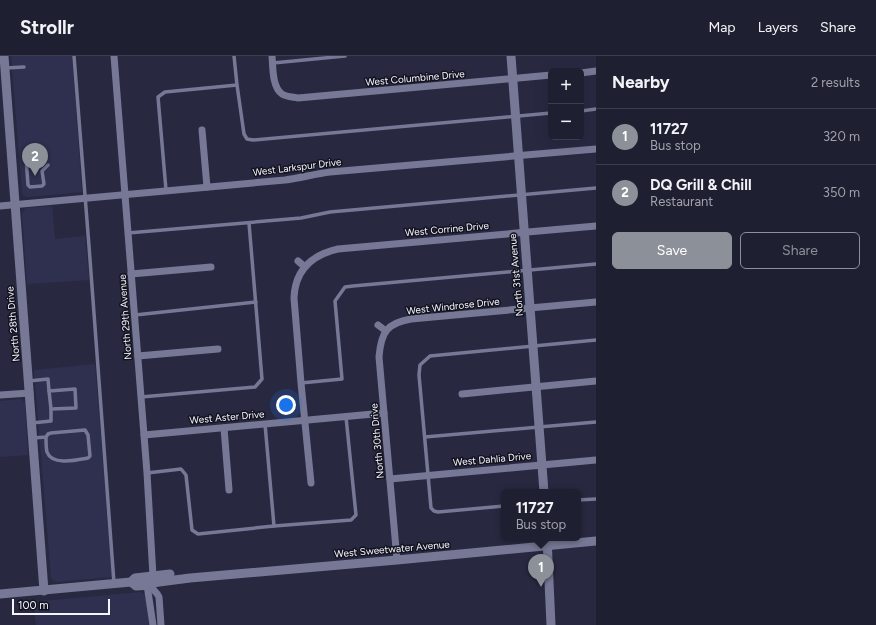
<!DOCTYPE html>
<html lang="en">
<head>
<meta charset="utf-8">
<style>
	body { margin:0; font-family:Figtree,sans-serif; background:#2b2c3d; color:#f1f3f6 }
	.controls { position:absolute; right:12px; top:12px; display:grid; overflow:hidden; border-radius:6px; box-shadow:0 4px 16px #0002 }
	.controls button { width:36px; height:36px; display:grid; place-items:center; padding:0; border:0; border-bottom:1px solid #3c3d4d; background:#1e1f31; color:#f1f3f6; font:20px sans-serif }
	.scale { position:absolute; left:12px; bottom:10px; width:98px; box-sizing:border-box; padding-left:4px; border:2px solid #f3f4fe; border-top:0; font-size:11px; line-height:14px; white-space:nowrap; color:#f3f4fe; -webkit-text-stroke:3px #12131e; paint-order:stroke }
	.you { position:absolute; left:286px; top:349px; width:14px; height:14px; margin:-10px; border:3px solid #fff; border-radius:50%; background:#1a73e8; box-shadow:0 0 0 6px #1a73e833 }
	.badge { display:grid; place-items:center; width:26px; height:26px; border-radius:50%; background:#8c9099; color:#fff; font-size:13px; font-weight:700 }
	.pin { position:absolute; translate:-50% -33px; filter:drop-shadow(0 1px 2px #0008) }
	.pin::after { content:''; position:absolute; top:21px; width:14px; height:12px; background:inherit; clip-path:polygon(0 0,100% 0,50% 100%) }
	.popup { position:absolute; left:501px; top:433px; width:80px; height:52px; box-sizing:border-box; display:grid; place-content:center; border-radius:6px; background:#1e1f31; filter:drop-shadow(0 1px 3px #0005); font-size:13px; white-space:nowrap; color:#a1a2ab }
	.popup b { font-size:15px; color:#f1f3f6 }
	.popup::after { content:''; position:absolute; left:50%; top:100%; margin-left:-8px; border:8px solid transparent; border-top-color:#1e1f31 }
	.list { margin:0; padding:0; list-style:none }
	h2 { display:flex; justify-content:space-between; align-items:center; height:52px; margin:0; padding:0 16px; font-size:17px }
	h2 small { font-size:13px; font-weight:400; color:#a1a2ab }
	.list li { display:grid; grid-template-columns:26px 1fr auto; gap:12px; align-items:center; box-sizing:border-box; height:56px; padding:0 16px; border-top:1px solid #3c3d4d }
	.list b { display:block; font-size:15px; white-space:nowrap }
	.list p { margin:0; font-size:13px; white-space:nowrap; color:#a1a2ab }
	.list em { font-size:13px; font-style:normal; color:#a1a2ab }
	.actions { display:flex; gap:8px; padding:12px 16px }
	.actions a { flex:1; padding:9px 0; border:1px solid #8c9099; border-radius:6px; text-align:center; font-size:14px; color:#8c9099 }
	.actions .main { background:#8c9099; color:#fff }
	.map { position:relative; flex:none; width:596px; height:569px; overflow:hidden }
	header { display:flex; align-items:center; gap:24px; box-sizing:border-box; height:56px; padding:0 20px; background:#1e1f31; border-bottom:1px solid #3c3d4d }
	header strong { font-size:19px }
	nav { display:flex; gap:22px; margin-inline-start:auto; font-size:14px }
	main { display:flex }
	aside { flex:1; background:#1e1f31 }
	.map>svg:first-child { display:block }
</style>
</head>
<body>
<header>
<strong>Strollr</strong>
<nav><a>Map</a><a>Layers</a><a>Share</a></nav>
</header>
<main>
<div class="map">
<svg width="596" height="569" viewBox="0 0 596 569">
	<rect width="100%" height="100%" fill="#282941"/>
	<!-- built -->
	<g fill="#2f304f">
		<polygon points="11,0 72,0 82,136 30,141 26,141 23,139 22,136"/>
		<polygon points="52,150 55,183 85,180 89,224 27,228 22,157 24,154 26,152"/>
		<polygon points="95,308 112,521 57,526 52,524 51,521 34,314"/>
		<polygon points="21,343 25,347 28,399 0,401 0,345"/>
		<polygon points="141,536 145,539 151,569 36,569 34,553 32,548 31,546"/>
	</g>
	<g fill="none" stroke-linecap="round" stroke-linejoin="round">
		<!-- service -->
		<g stroke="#767895" stroke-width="3.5">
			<polyline points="74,0 89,190 114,527"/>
			<polyline points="234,0 237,29 244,78 247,83 253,84 551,57"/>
			<polyline points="273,7 345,0"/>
			<polyline points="6,12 24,11"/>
			<polyline points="581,55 596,53"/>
			<polyline points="26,102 28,129 30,131 42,130 44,128 42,115 48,109"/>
			<polyline points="166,134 158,41 165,36 237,29"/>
			<polyline points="128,177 301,162 330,156 596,132"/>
			<polyline points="135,259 256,246"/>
			<polyline points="29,325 48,323 49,335 75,333 76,352 51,353 51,365 32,367"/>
			<polyline points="301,327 342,323 335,245 345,231 353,230 596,208"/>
			<polyline points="49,335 51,353"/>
			<polyline points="141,341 255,331 262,323 249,167"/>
			<polyline points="265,368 274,470"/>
			<polyline points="425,381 596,366"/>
			<path d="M33,382L46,381L48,378L51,377L85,374L88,379L90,400L88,402C77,404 52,410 47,396C46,392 46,385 46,381"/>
			<polyline points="147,417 181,413 186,419 192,474 198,478 274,470 351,464 356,459 346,361"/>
			<polyline points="578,444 596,443"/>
			<polyline points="504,450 438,456 434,455 431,452 419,319 420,309 430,300 596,284"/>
		</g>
		<!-- minor -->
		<g stroke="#767895" stroke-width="7">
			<polyline points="114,0 147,417 153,520"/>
			<path d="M272,0C273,11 272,31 282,38C286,41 293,41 298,42L551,19"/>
			<polyline points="581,17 596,15"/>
			<polyline points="202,74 207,131"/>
			<path d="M0,150L285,124C300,122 315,118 330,116L596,93"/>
			<polyline points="298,205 305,211"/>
			<polyline points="131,218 211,211"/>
			<polyline points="378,269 386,275"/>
			<polyline points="138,300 218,293"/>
			<polyline points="462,338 596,325"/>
			<polyline points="0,339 30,337"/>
			<polyline points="224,372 229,434"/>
			<polyline points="144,379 384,357"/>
			<polyline points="390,423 596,404"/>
			<path d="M311,427L301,327L294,242C295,214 312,199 338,193L596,170"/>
			<path d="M397,504L379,301C381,276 387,267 411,263L596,246"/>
			<path d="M147,529C152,532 156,535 159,541L161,569"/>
			<polyline points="147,529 153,569"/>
		</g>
		<!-- tertiary -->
		<g stroke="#767895" stroke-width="9">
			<polyline points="4,0 44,535"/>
			<polyline points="511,0 544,436"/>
			<polyline points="547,482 551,569"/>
			<polyline points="131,526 135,522 170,518"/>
			<polyline points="147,529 159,526 190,522 397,504 596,485"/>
			<polyline points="0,538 131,526 136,530 152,529"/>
		</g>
	</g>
	<g text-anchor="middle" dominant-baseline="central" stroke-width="3" stroke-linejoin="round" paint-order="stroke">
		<!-- street labels -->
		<g font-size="10" fill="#f3f4fe" stroke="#12131e">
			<text transform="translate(415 22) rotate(-5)">West Columbine Drive</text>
			<text transform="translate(297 111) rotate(-7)">West Larkspur Drive</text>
			<text transform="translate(447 173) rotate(-5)">West Corrine Drive</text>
			<text transform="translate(516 219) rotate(-95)">North 31st Avenue</text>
			<text transform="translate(453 250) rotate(-6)">West Windrose Drive</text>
			<text transform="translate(125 261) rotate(-94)">North 29th Avenue</text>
			<text transform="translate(13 268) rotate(-95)">North 28th Drive</text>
			<text transform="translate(227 361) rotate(-5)">West Aster Drive</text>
			<text transform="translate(377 385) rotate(-95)">North 30th Drive</text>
			<text transform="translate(492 403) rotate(-5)">West Dahlia Drive</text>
			<text transform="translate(392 493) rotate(-5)">West Sweetwater Avenue</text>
		</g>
	</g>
</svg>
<div class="controls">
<button>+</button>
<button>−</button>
</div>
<div class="scale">100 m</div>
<div class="you"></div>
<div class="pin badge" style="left:541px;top:531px">1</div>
<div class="popup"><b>11727</b>Bus stop</div>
<div class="pin badge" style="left:35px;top:120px">2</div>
</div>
<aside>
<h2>Nearby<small>2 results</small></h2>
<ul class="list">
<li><span class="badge">1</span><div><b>11727</b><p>Bus stop</p></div><em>320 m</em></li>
<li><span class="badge">2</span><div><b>DQ Grill &amp; Chill</b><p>Restaurant</p></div><em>350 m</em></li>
</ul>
<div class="actions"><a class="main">Save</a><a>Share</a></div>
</aside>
</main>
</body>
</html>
